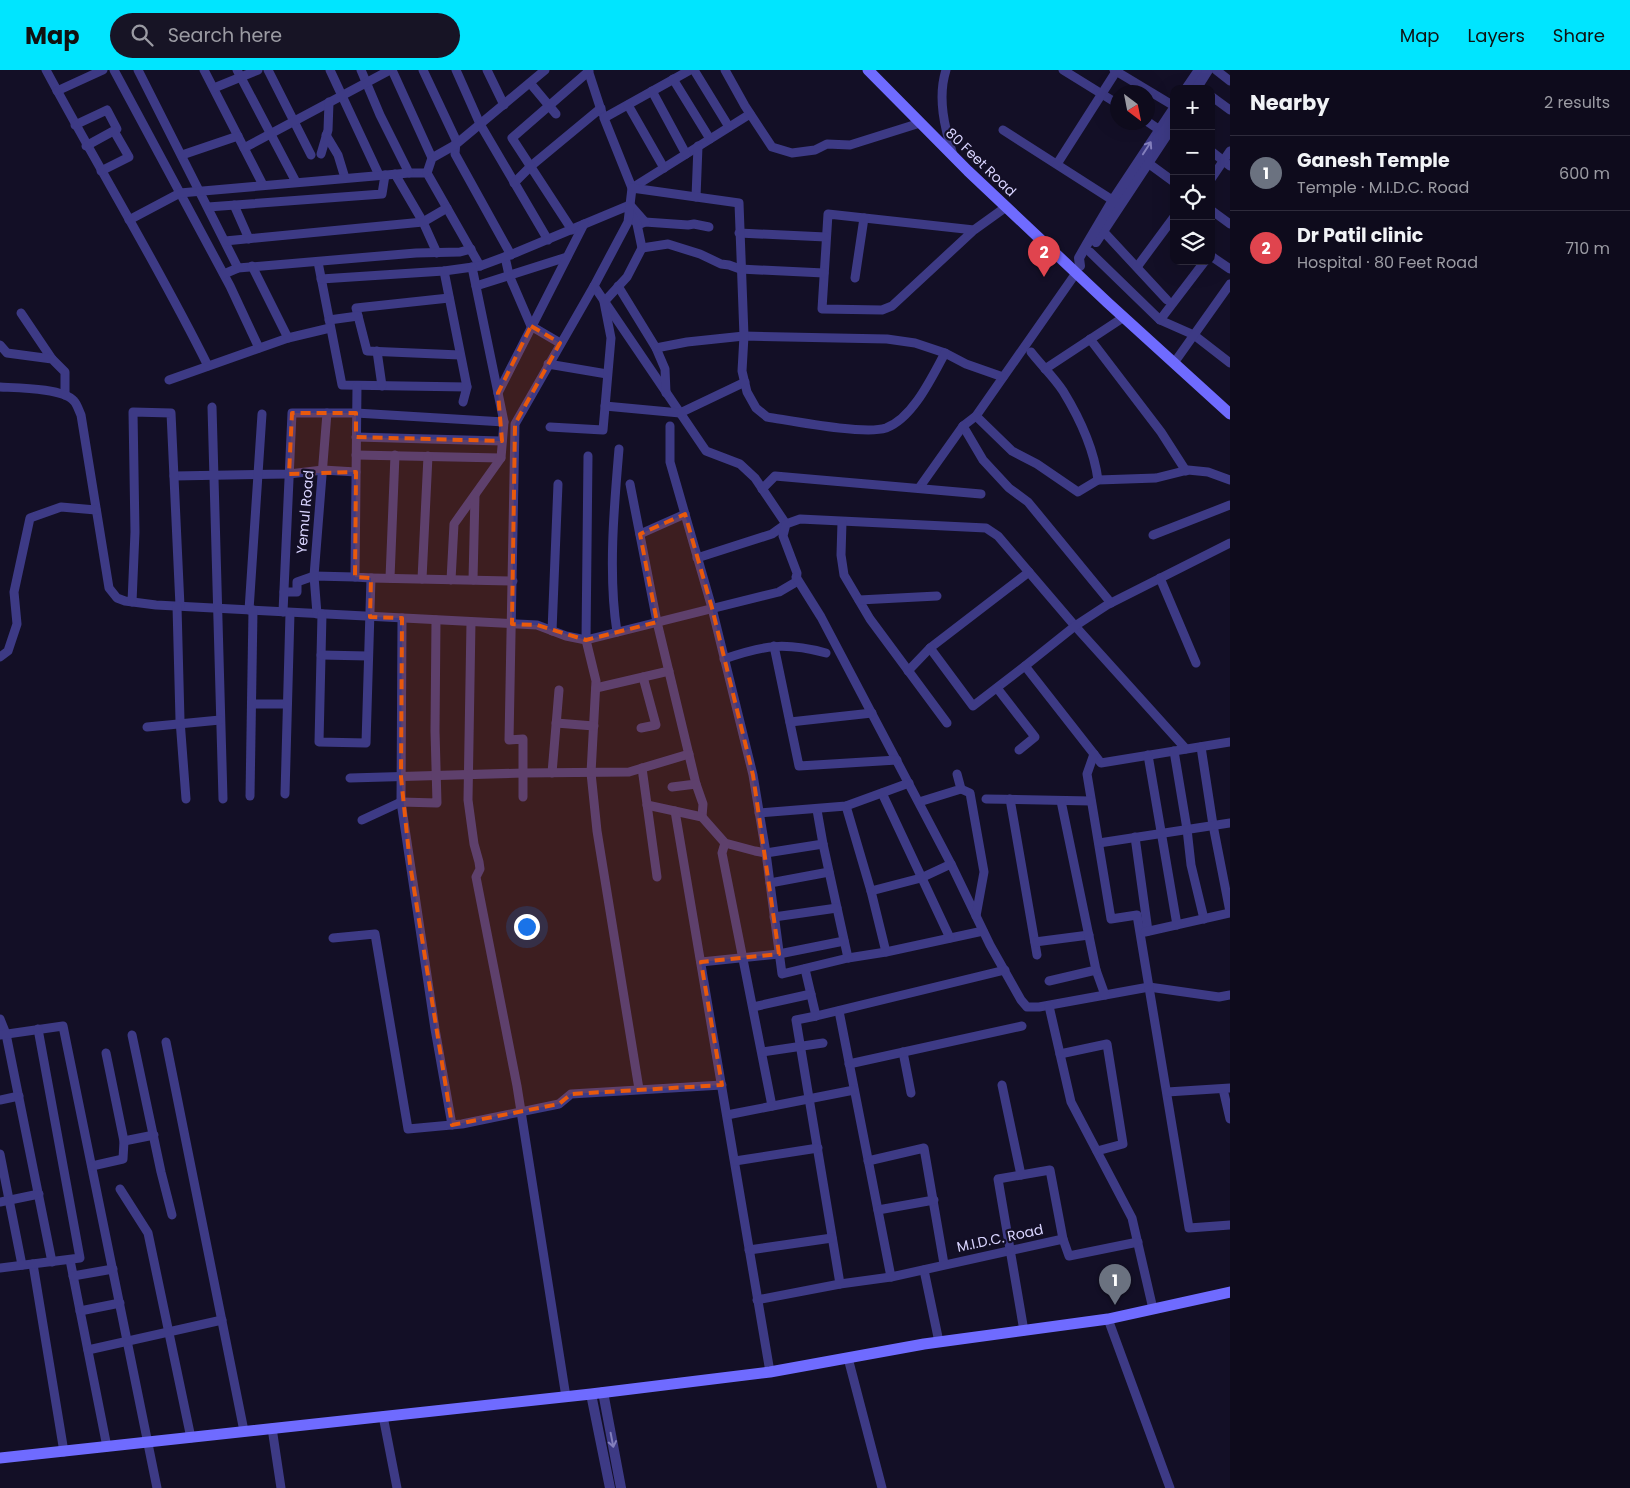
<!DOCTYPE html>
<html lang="en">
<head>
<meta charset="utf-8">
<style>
	body { margin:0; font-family:Poppins,sans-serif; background:#171425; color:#f1f3f6 }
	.controls { position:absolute; right:15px; top:15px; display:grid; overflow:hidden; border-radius:10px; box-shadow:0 5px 20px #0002 }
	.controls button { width:45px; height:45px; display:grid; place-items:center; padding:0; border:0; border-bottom:1px solid #2e2b3b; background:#0e0b1c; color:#f1f3f6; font:25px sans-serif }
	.compass { position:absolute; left:1110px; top:15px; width:45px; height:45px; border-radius:50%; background:#0e0b1c; box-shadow:0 5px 20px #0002; rotate:148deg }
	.you { position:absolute; left:526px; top:856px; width:18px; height:18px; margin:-12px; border:4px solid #fff; border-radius:50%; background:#1a73e8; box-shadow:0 0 0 8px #1a73e833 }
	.badge { display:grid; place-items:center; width:32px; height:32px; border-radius:50%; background:#00e5ff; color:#fff; font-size:16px; font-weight:700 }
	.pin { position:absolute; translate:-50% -41px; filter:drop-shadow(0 1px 2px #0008) }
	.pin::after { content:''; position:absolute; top:26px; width:18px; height:15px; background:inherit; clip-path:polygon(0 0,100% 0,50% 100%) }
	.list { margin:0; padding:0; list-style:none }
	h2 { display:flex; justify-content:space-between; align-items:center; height:65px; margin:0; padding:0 20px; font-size:21px }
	h2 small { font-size:16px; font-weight:400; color:#9b9ba3 }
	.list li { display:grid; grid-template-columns:32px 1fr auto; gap:15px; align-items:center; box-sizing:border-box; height:75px; padding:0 20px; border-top:1px solid #2e2b3b }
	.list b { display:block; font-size:19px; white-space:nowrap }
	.list p { margin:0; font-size:16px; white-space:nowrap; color:#9b9ba3 }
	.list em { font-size:16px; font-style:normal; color:#9b9ba3 }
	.icon { flex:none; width:28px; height:28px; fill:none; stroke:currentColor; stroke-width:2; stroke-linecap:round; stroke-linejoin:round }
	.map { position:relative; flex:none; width:1230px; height:1418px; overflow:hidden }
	header { display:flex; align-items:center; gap:30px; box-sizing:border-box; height:70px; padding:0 25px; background:#00e5ff; color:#111 }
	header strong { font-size:24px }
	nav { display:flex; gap:28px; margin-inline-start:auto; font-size:18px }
	.search { width:350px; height:45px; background:#171425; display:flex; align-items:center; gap:12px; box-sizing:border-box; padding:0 18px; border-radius:28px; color:#9b9ba3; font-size:19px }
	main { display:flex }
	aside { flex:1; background:#0e0b1c }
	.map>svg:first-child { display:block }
</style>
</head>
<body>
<header>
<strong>Map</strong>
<div class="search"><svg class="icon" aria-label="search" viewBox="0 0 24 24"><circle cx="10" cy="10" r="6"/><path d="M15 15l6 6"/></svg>Search here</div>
<nav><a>Map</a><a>Layers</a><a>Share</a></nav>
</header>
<main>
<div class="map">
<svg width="1230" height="1418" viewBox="0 0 1230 1418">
	<rect width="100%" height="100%" fill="#130f26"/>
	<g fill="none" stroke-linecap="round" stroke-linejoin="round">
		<!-- minor -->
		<g stroke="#3d3a85" stroke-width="9">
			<path d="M46,0C99,99 158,195 208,296"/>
			<polyline points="114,0 230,216 259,278"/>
			<polyline points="138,0 238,198"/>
			<polyline points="204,0 263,115"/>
			<polyline points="237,0 296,112"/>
			<polyline points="268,0 311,85"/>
			<polyline points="330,0 379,105"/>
			<polyline points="361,0 380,45 409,103 427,103 480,196"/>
			<polyline points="392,0 432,88"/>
			<polyline points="423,0 456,70 455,84 511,185"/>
			<polyline points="456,0 480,54 548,170"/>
			<polyline points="487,0 504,35"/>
			<polyline points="588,0 602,43"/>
			<polyline points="690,0 604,48 632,118 750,44"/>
			<polyline points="694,0 729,57"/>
			<polyline points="725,0 745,36 772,77 792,83 815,80 827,74 850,75 920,53"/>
			<path d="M946,0C937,28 945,59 953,85"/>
			<polyline points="1063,0 1118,34"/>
			<polyline points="1114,0 1174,36"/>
			<polyline points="1216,0 1230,11"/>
			<polyline points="673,9 710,69"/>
			<polyline points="530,13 556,44"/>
			<polyline points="214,18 258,0"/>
			<polyline points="57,21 103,0"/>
			<polyline points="652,21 686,84"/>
			<polyline points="1211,26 1230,40"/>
			<polyline points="628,35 664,98"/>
			<polyline points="1148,52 1164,63"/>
			<polyline points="75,55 107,40 117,59 86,76"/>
			<polyline points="1003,60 1117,133"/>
			<polyline points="326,65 338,85 345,108"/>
			<polyline points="244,78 390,0"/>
			<polyline points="1211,81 1230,96"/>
			<polyline points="321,84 328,60 329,32"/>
			<polyline points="182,85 238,66"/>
			<polyline points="1148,93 1174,112"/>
			<polyline points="1057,94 1117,0"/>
			<polyline points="101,101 129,87 114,61"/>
			<polyline points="427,103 432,88 455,75 545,0"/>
			<polyline points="395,104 423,152 437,183"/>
			<polyline points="1211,109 1230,81"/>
			<polyline points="514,113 531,96 601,38"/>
			<polyline points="696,127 698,76"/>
			<polyline points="234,135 249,169"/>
			<polyline points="208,137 382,124 385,105"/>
			<polyline points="1211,140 1230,154"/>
			<polyline points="129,150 180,123 409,103"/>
			<polyline points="640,154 645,152 688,155 694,154 709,157"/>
			<polyline points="572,160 512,68 589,1"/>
			<polyline points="974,160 828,144 822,239 882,240 892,236 974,160 1006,137"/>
			<polyline points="1103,161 1167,230"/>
			<polyline points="739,163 826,167"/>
			<polyline points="225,171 423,152 447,138"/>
			<polyline points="642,178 668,174 700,184 721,194 729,195 740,199 824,203"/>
			<polyline points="1090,182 1160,250 1194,265 1230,293"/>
			<polyline points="1211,186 1230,199"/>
			<polyline points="505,187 509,205 531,256 560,273"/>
			<polyline points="318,192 342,315 467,317"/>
			<polyline points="1137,197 1174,147"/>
			<polyline points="444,201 467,317 463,332"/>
			<polyline points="1076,203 976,346 1012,381 1037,394 1078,422 1098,410 1156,408 1188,400 1208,402 1230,410"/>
			<polyline points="224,204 238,198 416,183 460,182 471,179"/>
			<polyline points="855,208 864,148"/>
			<polyline points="321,209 444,201 480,196 515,183 630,135 645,152"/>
			<polyline points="476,216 567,187"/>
			<polyline points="594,216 706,381 740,394 755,408 786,454 772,464 697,488"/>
			<polyline points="618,216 656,278 665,299 666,323"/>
			<polyline points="449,228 356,238 367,281 460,285"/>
			<polyline points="21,243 52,289"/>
			<polyline points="329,250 358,246"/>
			<polyline points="1160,250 1205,191"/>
			<polyline points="288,268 330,258"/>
			<polyline points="1090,269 1161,362 1186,401"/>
			<polyline points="0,275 7,283 52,289 65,302 65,325"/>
			<polyline points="656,278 687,272 744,266 887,269 915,273 945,283 966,294 1003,307"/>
			<polyline points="377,281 382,316"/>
			<path d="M1031,282C1041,295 1054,307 1063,321C1079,347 1094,380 1098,410"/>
			<polyline points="1174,293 1230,214"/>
			<polyline points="548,294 607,304"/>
			<polyline points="1045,299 1124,247"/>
			<polyline points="169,310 288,268 252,196"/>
			<path d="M0,317C17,318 63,318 74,331C77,334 79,341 81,345L109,518L117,528L125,531L156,535L537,555L566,566L586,570L779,522L796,512L797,503L783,466L786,454L800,449L986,458L998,466L1075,556L1186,679"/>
			<polyline points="498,323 584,154"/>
			<polyline points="605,336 680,343 745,312"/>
			<polyline points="212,337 223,729"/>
			<polyline points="976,346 963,356 983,390 1009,418 1028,432 1111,533"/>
			<polyline points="670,356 670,392 712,538 753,705 766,783 782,904 848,888 886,882 983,861"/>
			<polyline points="550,357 603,360 611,268 604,232 627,207 642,178 637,154 629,141"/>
			<polyline points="356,367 502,371"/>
			<polyline points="356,385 501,388"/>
			<polyline points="588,386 586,570 596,611 591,703 597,761 639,1019"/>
			<polyline points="174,406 289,404 323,400 356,402"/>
			<polyline points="630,414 657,552 696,714 672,717"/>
			<polyline points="919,418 963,356"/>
			<polyline points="762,419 775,406 981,424"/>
			<polyline points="842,452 841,485 844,505 870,549 947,653"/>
			<polyline points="640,464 685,444"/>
			<polyline points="1153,465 1230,435"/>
			<polyline points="1230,473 1107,535 1075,556 1025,596 1101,693 1230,672"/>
			<polyline points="796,507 821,547 951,794 990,875 1021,930 1027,937 1039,937 1149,917 1219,927 1230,925"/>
			<polyline points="371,508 513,511"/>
			<polyline points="390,508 395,385"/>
			<polyline points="1160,508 1196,593"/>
			<polyline points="422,509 428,386"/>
			<polyline points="451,510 454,454 501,388 504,352 472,197"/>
			<polyline points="473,510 475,425"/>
			<polyline points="284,522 297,522 297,512 314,506 355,507"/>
			<polyline points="859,530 937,526"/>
			<polyline points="132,532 135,462 133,342 171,343 180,536"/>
			<polyline points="177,536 180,650 186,729"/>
			<polyline points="249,540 262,344"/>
			<polyline points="283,542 292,343 356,343 504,352"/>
			<polyline points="317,544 314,506 327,343"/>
			<polyline points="322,544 319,672 366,673 371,508 355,507 357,316"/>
			<polyline points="402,548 401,732 435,959 452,1055"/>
			<polyline points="471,552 468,730 474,774 479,792 480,799 476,807 517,1016 566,1327"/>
			<polyline points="552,561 558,414"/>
			<path d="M617,562C608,505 614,437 619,379"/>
			<polyline points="774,576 799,696 897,690"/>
			<polyline points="321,585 368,586"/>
			<polyline points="0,587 8,581 17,554 14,522 30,448 61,437 96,440"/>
			<path d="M724,589C765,575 784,572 826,583"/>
			<polyline points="1025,596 973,636 930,578 1029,502"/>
			<polyline points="908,601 930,578"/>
			<polyline points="596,618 669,601"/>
			<polyline points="997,618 1035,667 1019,680"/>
			<polyline points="253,634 287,634"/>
			<polyline points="790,652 872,643"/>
			<polyline points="556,653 594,656"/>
			<polyline points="147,657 220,650"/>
			<polyline points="641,658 656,655 643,607"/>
			<polyline points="1201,677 1213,755 1230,842"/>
			<polyline points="1174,681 1187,759 1191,795 1204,849"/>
			<polyline points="1094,684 1087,704 1111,849 1137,845 1189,1158 1230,1155"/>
			<polyline points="1148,685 1177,855"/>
			<polyline points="642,698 657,807"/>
			<polyline points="552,703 559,620"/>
			<polyline points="350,708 523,703 629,702 689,684"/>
			<polyline points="696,714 703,734 702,747"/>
			<polyline points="961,719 970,723 984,802 976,846"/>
			<polyline points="882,723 950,868"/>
			<polyline points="285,724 290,543"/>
			<polyline points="250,726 253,540"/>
			<path d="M523,727V669L509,670L515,354L594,216L628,152L632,118L739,133L744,266L742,301L747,322L756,338L767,347C793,351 864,365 886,358C913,348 932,307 945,283"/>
			<polyline points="986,729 1091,731"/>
			<polyline points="1010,729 1037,885"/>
			<polyline points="919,732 961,719 957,704"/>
			<polyline points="647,735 702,747 725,773 755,781 766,783 823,774"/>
			<polyline points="846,736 871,821 921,808 951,794"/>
			<polyline points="817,740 823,774 848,888"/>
			<polyline points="675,741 770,1302"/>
			<polyline points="759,743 846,736 909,713"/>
			<polyline points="362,750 401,732 437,733 435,661 436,550"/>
			<polyline points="1135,767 1148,861"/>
			<polyline points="725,773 722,783 772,1036"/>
			<polyline points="1099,773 1230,753"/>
			<polyline points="770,813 829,802"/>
			<polyline points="871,821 886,882"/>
			<polyline points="774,847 837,838"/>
			<polyline points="1145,862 1230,843"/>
			<polyline points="333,868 375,864 408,1059 462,1054 559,1034 571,1024 722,1015"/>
			<polyline points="1035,872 1089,865"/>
			<polyline points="701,892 779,884 844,871"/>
			<polyline points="805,899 816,946 1005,900"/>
			<polyline points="1096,900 1105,925"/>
			<polyline points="1049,911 1096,900 1061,731"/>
			<polyline points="1049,936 1071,1032 1132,1148 1153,1239"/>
			<polyline points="753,937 811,924"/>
			<polyline points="839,941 891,1207"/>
			<polyline points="816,946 796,950 840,1214"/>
			<polyline points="0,949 6,964 52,1192"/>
			<polyline points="0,965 63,956 157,1418"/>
			<polyline points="132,965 161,1102 172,1145"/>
			<polyline points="166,972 244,1361"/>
			<polyline points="762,982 823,973"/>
			<polyline points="903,982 911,1023"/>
			<polyline points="1060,984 1107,974 1123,1074 1097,1081"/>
			<polyline points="849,994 1022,956"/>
			<polyline points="1002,1015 1021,1105"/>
			<polyline points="1223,1019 1230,1049"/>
			<polyline points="1167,1022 1230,1018"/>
			<polyline points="0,1030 19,1026"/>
			<polyline points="727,1045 854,1020"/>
			<polyline points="124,1071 154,1065"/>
			<polyline points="0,1084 22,1195"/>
			<polyline points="735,1091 818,1078"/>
			<polyline points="868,1091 924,1078 944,1194"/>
			<polyline points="92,1096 123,1089 124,1071 106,983"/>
			<polyline points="120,1119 148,1163 191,1368"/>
			<polyline points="0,1132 39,1124"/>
			<polyline points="878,1140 934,1130"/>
			<polyline points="749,1180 832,1168"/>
			<polyline points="70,1190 107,1377"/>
			<polyline points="33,1194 64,1382"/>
			<polyline points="0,1198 80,1188 38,959"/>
			<polyline points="924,1200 939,1272"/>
			<polyline points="73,1206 113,1199"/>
			<polyline points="757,1230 840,1214 891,1207 1063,1169 1069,1186 1138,1172"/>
			<polyline points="80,1241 120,1233"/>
			<polyline points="1108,1249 1170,1418"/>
			<polyline points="1024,1261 998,1109 1050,1100 1063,1169"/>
			<polyline points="88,1280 222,1250"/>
			<polyline points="848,1288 882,1418"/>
			<polyline points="383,1346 397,1418"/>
			<polyline points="272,1358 281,1418"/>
		</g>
		<!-- tertiary -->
		<g stroke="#3d3a85" stroke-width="10">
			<polyline points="1186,19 1199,0"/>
			<polyline points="1196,19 1208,0"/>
			<polyline points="1096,172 1174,54"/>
			<polyline points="1080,196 1079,188 1087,174 1113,130 1174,38"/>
			<polyline points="603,1322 621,1418"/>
			<polyline points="591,1324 610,1418"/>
		</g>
		<!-- secondary -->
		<g stroke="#6f6bff" stroke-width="11">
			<polyline points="868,0 968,101 1108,233 1230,344"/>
			<polyline points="0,1388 591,1324 770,1302 924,1274 1108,1249 1230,1222"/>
		</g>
	</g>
	<!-- one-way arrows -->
	<defs><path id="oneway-shaft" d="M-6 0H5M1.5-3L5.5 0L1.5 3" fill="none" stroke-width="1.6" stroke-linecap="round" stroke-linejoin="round" transform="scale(1.25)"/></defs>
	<g stroke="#837fbc">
		<use href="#oneway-shaft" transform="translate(1147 78) rotate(-57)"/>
		<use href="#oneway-shaft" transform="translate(612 1370) rotate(79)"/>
	</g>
	<!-- marked area -->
	<path fill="#e8590c" fill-opacity="0.2" stroke="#e8590c" stroke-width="4" stroke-dasharray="10 6" stroke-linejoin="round" d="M531,256L560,273L515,354L512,554L537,555L586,570L657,552L640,464L685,444L712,538L753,705L779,884L701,892L722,1015L571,1024L559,1034L452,1055L410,794L401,707L402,548L370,547L371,508L355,507L356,402L289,404L292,343H356V367L502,371L498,323Z"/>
	<g text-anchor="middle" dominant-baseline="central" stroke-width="4.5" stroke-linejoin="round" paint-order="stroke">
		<!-- street labels -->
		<g font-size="14" fill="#d9d4ff" stroke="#130f26">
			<text transform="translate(981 92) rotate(44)">80 Feet Road</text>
			<text transform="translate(305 442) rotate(-85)">Yemul Road</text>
			<text transform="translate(1000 1168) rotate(-12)">M.I.D.C. Road</text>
		</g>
	</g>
</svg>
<div class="controls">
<button>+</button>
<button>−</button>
<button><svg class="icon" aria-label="locate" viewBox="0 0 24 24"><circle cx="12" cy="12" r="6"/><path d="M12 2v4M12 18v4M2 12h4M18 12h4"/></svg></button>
<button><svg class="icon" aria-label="layers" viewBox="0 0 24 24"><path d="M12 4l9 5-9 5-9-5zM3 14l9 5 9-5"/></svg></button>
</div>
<svg class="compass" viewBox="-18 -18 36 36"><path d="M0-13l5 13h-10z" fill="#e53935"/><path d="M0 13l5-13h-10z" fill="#9b9ba3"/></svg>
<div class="you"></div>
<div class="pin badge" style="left:1115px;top:1235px;background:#6b7280">1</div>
<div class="pin badge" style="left:1044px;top:207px;background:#e0444e">2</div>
</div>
<aside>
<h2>Nearby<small>2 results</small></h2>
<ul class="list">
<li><span class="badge" style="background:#6b7280">1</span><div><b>Ganesh Temple</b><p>Temple · M.I.D.C. Road</p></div><em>600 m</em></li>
<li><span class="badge" style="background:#e0444e">2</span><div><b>Dr Patil clinic</b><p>Hospital · 80 Feet Road</p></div><em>710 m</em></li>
</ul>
</aside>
</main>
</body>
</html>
